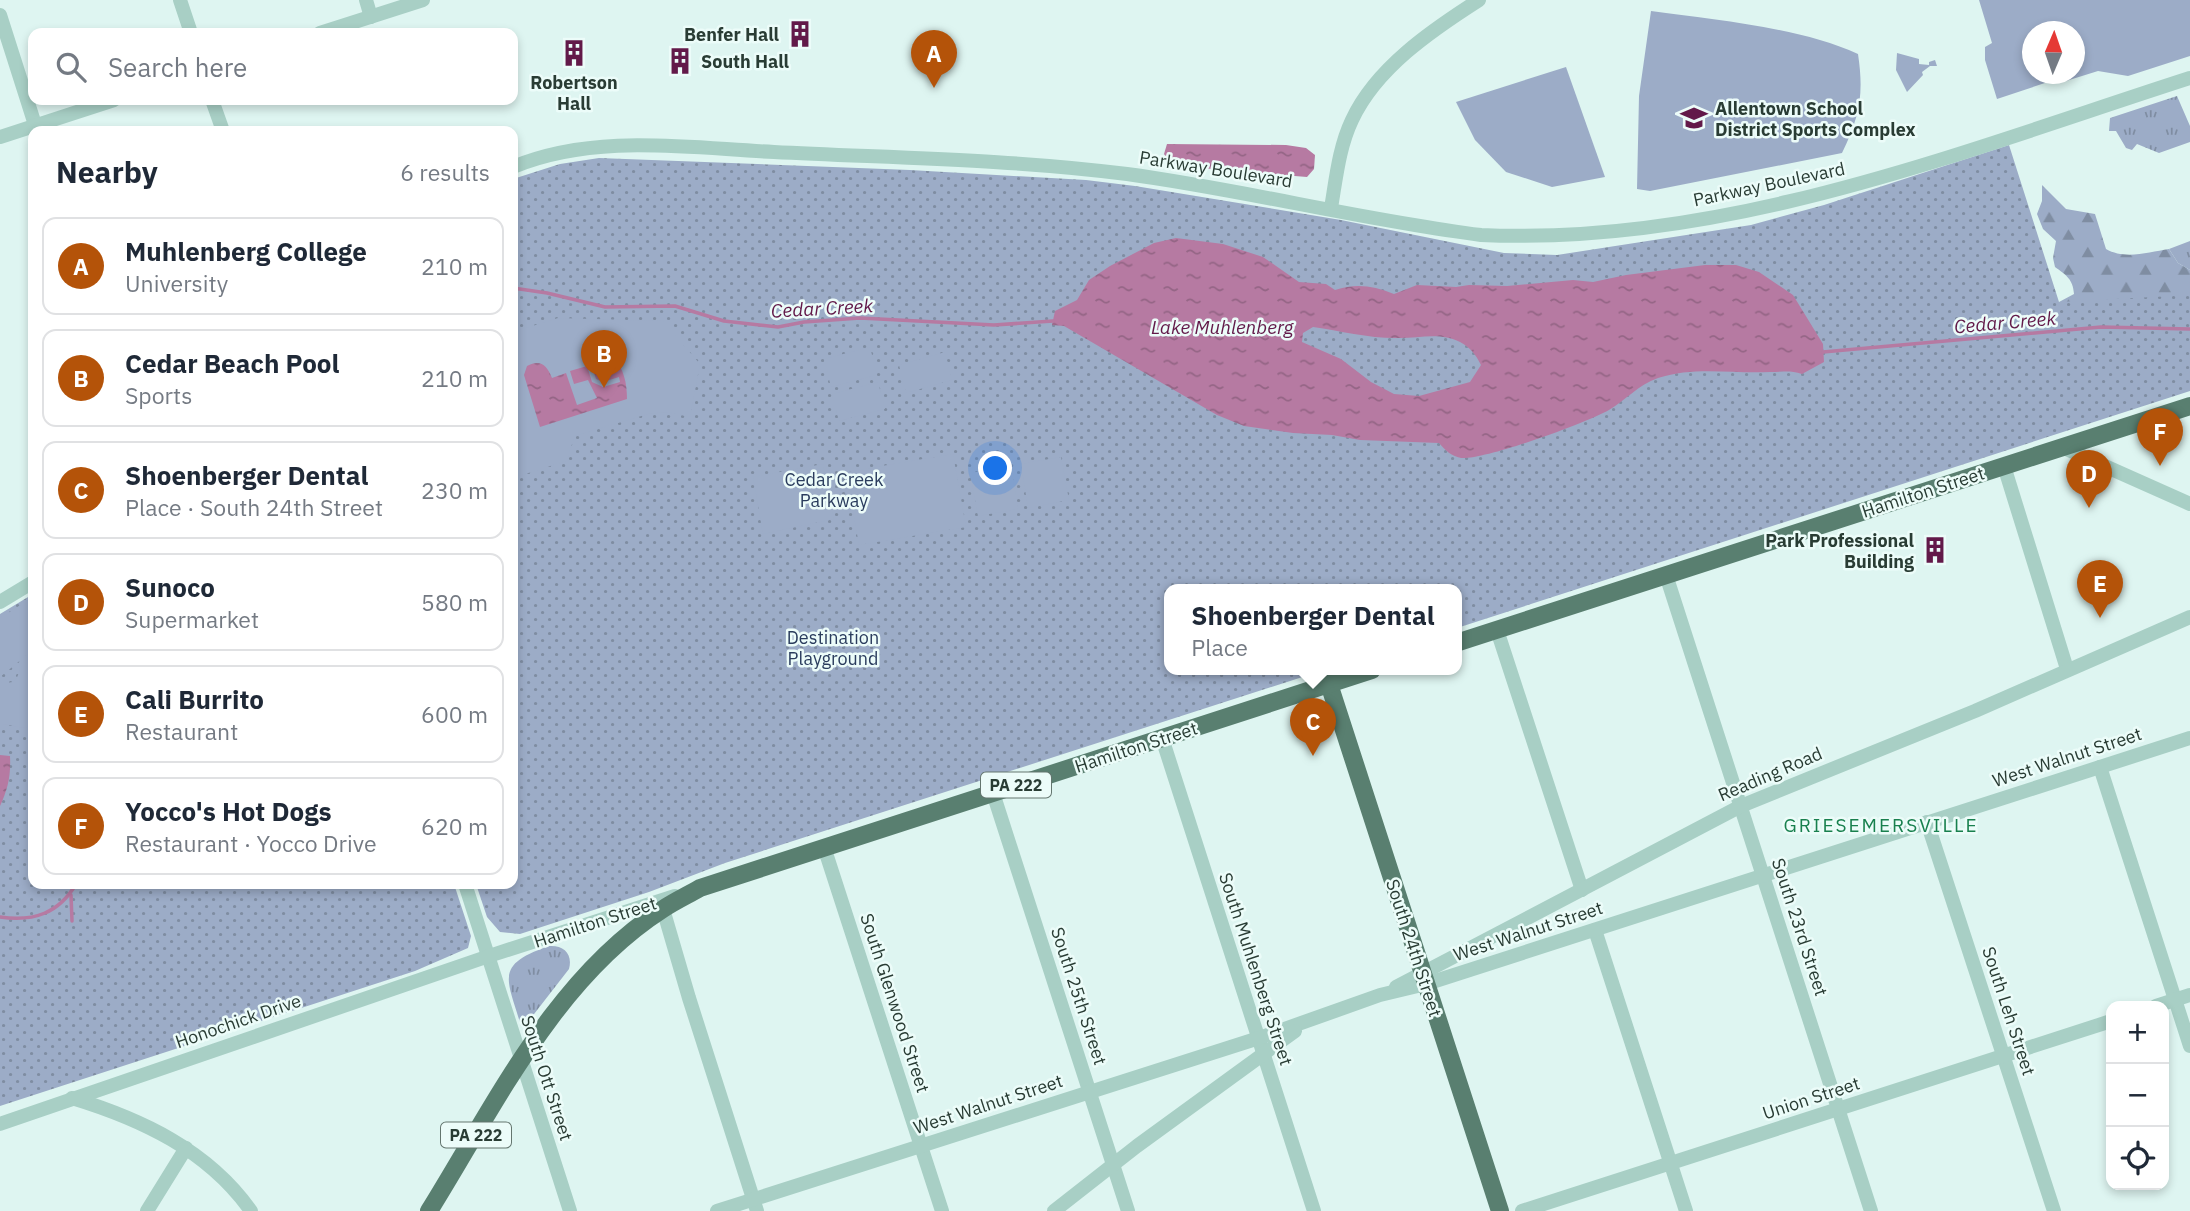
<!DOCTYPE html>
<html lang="en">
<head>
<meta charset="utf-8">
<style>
	body { margin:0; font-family:"IBM Plex Sans",sans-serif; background:#f2f2f3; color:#1f2937 }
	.controls { position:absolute; right:21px; bottom:21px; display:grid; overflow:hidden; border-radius:14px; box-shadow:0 4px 10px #0003 }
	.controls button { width:63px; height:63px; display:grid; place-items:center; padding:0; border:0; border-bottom:2px solid #e0e1e3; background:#fff; color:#1f2937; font:35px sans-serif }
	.compass { position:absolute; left:2022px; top:21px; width:63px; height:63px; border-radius:50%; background:#fff; box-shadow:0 4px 10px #0003; rotate:2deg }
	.you { position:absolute; left:996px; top:469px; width:24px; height:24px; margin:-18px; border:5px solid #fff; border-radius:50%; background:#1a73e8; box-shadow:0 0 0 10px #1a73e833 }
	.badge { display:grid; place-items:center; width:46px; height:46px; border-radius:50%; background:#b45309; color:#fff; font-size:23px; font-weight:700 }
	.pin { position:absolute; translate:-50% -58px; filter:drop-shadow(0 2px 4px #0008) }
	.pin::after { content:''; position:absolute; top:37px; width:24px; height:21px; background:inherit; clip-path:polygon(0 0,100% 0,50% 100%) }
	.popup { position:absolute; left:1164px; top:584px; width:298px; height:91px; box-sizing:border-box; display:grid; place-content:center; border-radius:14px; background:#fff; filter:drop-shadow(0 2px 5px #0005); font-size:23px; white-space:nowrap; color:#747a83 }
	.popup b { font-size:26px; color:#1f2937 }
	.popup::after { content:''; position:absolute; left:50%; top:100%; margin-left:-14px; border:14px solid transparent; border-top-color:#fff }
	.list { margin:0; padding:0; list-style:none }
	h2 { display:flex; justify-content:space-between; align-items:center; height:91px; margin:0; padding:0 28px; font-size:30px }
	h2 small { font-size:23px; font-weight:400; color:#747a83 }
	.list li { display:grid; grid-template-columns:46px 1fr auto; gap:21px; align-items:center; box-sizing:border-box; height:98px; margin:0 14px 14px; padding:0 14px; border:2px solid #e0e1e3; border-radius:14px }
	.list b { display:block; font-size:26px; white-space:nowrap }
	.list p { margin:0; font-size:23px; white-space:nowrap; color:#747a83 }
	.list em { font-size:23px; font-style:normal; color:#747a83 }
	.icon { flex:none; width:38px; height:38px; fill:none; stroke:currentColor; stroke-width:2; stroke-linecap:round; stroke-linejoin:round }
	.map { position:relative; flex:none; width:2190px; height:1211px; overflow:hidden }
	.search { position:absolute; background:#fff; box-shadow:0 4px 10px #0003; left:28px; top:28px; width:490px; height:77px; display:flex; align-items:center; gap:18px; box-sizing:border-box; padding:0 24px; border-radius:14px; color:#747a83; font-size:26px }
	.panel { position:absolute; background:#fff; box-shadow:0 4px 10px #0003; left:28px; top:126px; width:490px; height:763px; border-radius:14px }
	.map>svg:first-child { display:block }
</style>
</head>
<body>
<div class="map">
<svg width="2190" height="1211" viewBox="0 0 2190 1211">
	<defs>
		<pattern id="grass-tufts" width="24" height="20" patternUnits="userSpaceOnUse" patternTransform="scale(1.75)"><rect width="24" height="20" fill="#9cacc7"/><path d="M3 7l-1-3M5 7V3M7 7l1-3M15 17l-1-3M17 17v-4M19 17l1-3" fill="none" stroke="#7f8da2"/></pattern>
		<pattern id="forest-firs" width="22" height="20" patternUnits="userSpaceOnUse" patternTransform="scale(1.75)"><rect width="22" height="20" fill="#9cacc7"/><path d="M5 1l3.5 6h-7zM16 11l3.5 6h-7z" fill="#7f8da2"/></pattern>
		<pattern id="park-dots" width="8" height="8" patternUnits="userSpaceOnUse" patternTransform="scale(1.75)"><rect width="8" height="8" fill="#9cacc7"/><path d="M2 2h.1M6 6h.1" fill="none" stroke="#7f8da2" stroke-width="1.8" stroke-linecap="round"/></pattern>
		<pattern id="water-ripples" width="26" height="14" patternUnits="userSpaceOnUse" patternTransform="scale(1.75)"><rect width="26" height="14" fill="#b67aa2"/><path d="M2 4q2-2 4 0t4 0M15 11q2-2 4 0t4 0" fill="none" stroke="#946585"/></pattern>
	</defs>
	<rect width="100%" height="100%" fill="#def5f1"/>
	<!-- grass -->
	<g fill="url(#grass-tufts)">
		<polygon points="2177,96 2190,126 2190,142 2159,153 2137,144 2132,150 2126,148 2116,131 2109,131 2110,118"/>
		<polygon points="2190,241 2190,270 2178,263 2169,249"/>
		<path d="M549,946C564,945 573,954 569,969L524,1027L521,1026C507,978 494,965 549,946Z"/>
	</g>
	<!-- forest -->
	<path fill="url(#forest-firs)" d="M2042,185L2066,209L2095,214L2106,249C2125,260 2149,252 2169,249L2178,263L2190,270V324L2059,302L2074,294C2073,279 2066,275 2055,267L2053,258L2056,241L2043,229L2037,214L2042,201Z"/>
	<!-- park -->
	<g fill="url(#park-dots)">
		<polygon points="2009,145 2059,302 2190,295 2190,391 1457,628 1456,590 1170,590 1170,670 1324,670 725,863 649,892 520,934 500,932 487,917 476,884 513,884 513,179 560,164 599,158 910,170 1086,180 1135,186 1341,220 1504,253 1557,255 1751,225 1824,205"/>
		<polygon points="33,594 33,884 454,884 471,936 468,948 415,971 0,1106 0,614"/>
	</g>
	<!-- garden -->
	<g fill="#9cacc7" fill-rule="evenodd">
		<path d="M1979,0H2190V56L2128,76L2098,71L2066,81L2057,79L1997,99L1985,60V47L1992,43ZM2032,32H2074V74H2032Z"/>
		<path d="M1651,11C1715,20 1799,27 1858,54C1864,94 1860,116 1842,153L1650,191L1637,189L1639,96Z"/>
		<polygon points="1897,53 1919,59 1919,64 1929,65 1929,62 1935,60 1937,66 1930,66 1922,72 1923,75 1907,92 1896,70"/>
		<polygon points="1566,67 1605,177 1552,187 1506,172 1475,140 1456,102"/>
		<polygon points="558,318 663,321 700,364 690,417 667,412 648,414 575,436 568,455 569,460 513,478 513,332"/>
		<polygon points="870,347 877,375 831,387 824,359"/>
		<polygon points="945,352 952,380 906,393 899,365"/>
		<polygon points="878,382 885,409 839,421 832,394"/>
		<polygon points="953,454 966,527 859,545 846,472"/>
		<polygon points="1061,457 1069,500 1028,508 1021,464"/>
		<polygon points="823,464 834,519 763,534 753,477"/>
		<polygon points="1011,466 1018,509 978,516 970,473"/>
		<polygon points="33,597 33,650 0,677 0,618"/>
		<path d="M33,655V725L24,728L3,724L0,728V682C22,685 14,676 24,663C26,660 30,658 33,655Z"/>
	</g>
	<!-- water -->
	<g fill="url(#water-ripples)" fill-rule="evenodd">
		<polygon points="1167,144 1286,145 1306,148 1315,155 1314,169 1307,177 1176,166 1170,163 1164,154"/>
		<path d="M1176,238L1223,244L1263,257L1299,282L1326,284L1335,290C1357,283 1373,286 1394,294L1417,285L1456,287L1469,285L1507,286L1573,280L1593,282L1626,275L1705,265H1736L1759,272L1793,295L1823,344L1824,362L1802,374C1790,370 1782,372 1770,372C1732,374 1695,366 1658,378C1638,385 1626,400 1609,410C1586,423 1485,460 1461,458C1451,456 1445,450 1439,443L1360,440L1332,435L1293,433L1244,426L1217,415L1064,326L1052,325L1055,311L1077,300L1089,280L1110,266L1154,243ZM1313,327C1341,331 1372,339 1400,338C1420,338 1441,332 1460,342C1471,348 1476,355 1481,365L1470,382L1419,396L1394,394L1371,382L1341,359L1302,342L1303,333Z"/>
		<path d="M614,357C624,370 627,383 627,399L540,427L524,375L527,366C540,359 547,365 552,378L566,373L577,405L597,398L588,380L574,384L570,371L587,366L592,382L603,387L620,382L619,377L603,382L596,379L591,364Z"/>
		<path d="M0,755L10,756C11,775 8,789 0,806Z"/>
	</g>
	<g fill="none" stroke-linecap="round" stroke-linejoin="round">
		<!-- stream -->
		<g stroke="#b67aa2" stroke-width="3.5">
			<polyline points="513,288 547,293 605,307 675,306 724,321 778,327 804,322 860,318 994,325 1053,321"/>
			<polyline points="1823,352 2101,327 2190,329"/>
			<polyline points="71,895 72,921"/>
			<path d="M0,917C34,922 59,913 76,884"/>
		</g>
		<!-- minor -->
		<g stroke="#a8cfc5" stroke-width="14">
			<polyline points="180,0 191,33"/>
			<polyline points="366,0 371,17"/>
			<polyline points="0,15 37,131"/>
			<polyline points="320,33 423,0"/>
			<polyline points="212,100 223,131"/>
			<polyline points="0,137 114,100"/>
			<path d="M513,167C595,133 687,148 774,152C891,158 1010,159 1127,174C1245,190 1362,220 1481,235C1726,246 1960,152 2190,78"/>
			<path d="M1331,208C1336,179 1339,147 1352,120C1376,68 1432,30 1479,0"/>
			<polyline points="2062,447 2190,504"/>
			<polyline points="2004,466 2067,669"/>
			<polyline points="1666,575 1871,1211"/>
			<polyline points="0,602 33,582"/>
			<polyline points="1497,630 1582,890"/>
			<polyline points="1162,738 1314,1211"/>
			<polyline points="2100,767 2190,1046"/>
			<polyline points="993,793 1128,1211"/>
			<polyline points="1927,822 2054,1211"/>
			<polyline points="824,847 942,1211"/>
			<polyline points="465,884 570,1211"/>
			<polyline points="663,909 689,998 757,1211"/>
			<polyline points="1595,930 1686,1211"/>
			<polyline points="1396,987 1741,806 1975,711 2190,617"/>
			<polyline points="2156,1006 2190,995"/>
			<path d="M72,1098C141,1119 208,1150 251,1211"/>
			<polyline points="0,1124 489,956 675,896"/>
			<polyline points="147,1211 186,1148"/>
			<polyline points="717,1211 1259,1038 1380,995 1426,984 2190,738"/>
			<polyline points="1054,1211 1137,1146 1295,1031"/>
			<polyline points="1522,1211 2111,1021"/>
		</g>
		<!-- major -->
		<g stroke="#597f70" stroke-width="18">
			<polyline points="1456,643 2190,406"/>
			<polyline points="1329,684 1500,1211"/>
			<path d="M429,1211C495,1105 555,978 663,909C675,901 688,895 700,888L1372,670"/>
		</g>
	</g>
	<!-- icons -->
	<defs>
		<symbol id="building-bare" viewBox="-9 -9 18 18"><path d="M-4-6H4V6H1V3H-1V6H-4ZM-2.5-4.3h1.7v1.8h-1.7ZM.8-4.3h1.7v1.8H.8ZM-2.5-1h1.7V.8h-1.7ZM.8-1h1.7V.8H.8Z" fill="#621949" stroke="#ecfcf9" stroke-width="2.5" paint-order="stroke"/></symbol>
		<symbol id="school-bare" viewBox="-9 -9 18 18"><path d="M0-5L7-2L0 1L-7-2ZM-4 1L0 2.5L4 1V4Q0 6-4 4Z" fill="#621949" stroke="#ecfcf9" stroke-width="2.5" paint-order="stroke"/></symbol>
	</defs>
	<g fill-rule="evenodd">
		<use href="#building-bare" x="781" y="15" width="38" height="38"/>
		<use href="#building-bare" x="555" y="34" width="38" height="38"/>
		<use href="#building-bare" x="661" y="42" width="38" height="38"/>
		<use href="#school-bare" x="1675" y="99" width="38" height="38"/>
		<use href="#building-bare" x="1916" y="531" width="38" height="38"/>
	</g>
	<g text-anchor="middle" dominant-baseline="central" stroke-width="5" stroke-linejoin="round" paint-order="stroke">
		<!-- shield labels -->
		<g fill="#ecfcf9" stroke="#64766f" stroke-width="2">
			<rect x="981" y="772.5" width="70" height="25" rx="5"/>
			<rect x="441" y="1122.5" width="70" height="25" rx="5"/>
		</g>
		<g font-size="16" font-weight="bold" fill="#293c34">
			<text x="1016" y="785">PA 222</text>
			<text x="476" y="1135">PA 222</text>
		</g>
		<!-- poi labels -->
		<g font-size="18" font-weight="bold" fill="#293c34" stroke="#ecfcf9" text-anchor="end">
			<text x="779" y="34">Benfer Hall</text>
			<text x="701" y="61" text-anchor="start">South Hall</text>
			<text x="574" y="82" text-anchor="middle">Robertson<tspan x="574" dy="21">Hall</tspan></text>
			<text x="1715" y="108" text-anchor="start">Allentown School<tspan x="1715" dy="21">District Sports Complex</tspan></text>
			<text x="1914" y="540">Park Professional<tspan x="1914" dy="21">Building</tspan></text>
		</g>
		<!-- street labels -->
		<g font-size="18" fill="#293c34" stroke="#ecfcf9">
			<text transform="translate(1216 169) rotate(9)">Parkway Boulevard</text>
			<text transform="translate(1769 184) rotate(-12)">Parkway Boulevard</text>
			<text transform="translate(1923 492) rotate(-18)">Hamilton Street</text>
			<text transform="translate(1136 747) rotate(-18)">Hamilton Street</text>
			<text transform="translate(2067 757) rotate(-18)">West Walnut Street</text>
			<text transform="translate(1770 774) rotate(-23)">Reading Road</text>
			<text transform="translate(595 922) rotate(-18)">Hamilton Street</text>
			<text transform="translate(1800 927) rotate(72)">South 23rd Street</text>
			<text transform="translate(1528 931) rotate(-18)">West Walnut Street</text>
			<text transform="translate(1414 948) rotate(72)">South 24th Street</text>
			<text transform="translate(1256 969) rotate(72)">South Muhlenberg Street</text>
			<text transform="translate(1079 996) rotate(72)">South 25th Street</text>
			<text transform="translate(895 1003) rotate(72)">South Glenwood Street</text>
			<text transform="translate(2009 1011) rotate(72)">South Leh Street</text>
			<text transform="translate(238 1021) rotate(-19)">Honochick Drive</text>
			<text transform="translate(547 1078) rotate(72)">South Ott Street</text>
			<text transform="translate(1811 1098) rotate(-18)">Union Street</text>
			<text transform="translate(988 1104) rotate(-18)">West Walnut Street</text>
		</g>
		<!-- park labels -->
		<g font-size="18" fill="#2a3c5d" stroke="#ecfcf9">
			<text x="834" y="479">Cedar Creek<tspan x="834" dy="21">Parkway</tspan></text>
			<text x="833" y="637">Destination<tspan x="833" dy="21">Playground</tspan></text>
		</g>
		<!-- water labels -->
		<g font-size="19" font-style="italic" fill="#621949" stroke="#ecfcf9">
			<text transform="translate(822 308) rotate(-3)">Cedar Creek</text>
			<text transform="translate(2005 322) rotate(-5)">Cedar Creek</text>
			<text x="1222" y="327">Lake Muhlenberg</text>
		</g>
		<!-- neighbourhood labels -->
		<g font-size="19" letter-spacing="2" fill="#18804e" stroke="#ecfcf9">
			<text x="1881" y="825">GRIESEMERSVILLE</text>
		</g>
	</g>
</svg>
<div class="controls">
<button>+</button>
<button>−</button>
<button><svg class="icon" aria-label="locate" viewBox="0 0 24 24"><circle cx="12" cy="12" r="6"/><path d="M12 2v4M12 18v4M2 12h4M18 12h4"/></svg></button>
</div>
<svg class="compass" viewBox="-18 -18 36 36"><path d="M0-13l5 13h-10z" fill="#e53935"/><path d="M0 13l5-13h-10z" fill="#747a83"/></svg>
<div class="you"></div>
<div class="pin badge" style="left:934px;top:88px">A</div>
<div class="pin badge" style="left:604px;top:388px">B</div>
<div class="pin badge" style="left:1313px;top:756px">C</div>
<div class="popup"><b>Shoenberger Dental</b>Place</div>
<div class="pin badge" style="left:2089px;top:508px">D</div>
<div class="pin badge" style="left:2100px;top:618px">E</div>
<div class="pin badge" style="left:2160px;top:466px">F</div>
<div class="search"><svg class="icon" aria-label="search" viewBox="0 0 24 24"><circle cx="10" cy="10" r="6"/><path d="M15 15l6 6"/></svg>Search here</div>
<section class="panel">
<h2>Nearby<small>6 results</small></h2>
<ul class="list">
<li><span class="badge">A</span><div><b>Muhlenberg College</b><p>University</p></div><em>210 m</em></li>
<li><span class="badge">B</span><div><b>Cedar Beach Pool</b><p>Sports</p></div><em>210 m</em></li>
<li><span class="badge">C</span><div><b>Shoenberger Dental</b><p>Place · South 24th Street</p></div><em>230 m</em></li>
<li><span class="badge">D</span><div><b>Sunoco</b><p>Supermarket</p></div><em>580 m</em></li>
<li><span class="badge">E</span><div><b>Cali Burrito</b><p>Restaurant</p></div><em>600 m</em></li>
<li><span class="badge">F</span><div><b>Yocco's Hot Dogs</b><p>Restaurant · Yocco Drive</p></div><em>620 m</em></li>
</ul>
</section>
</div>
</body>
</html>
